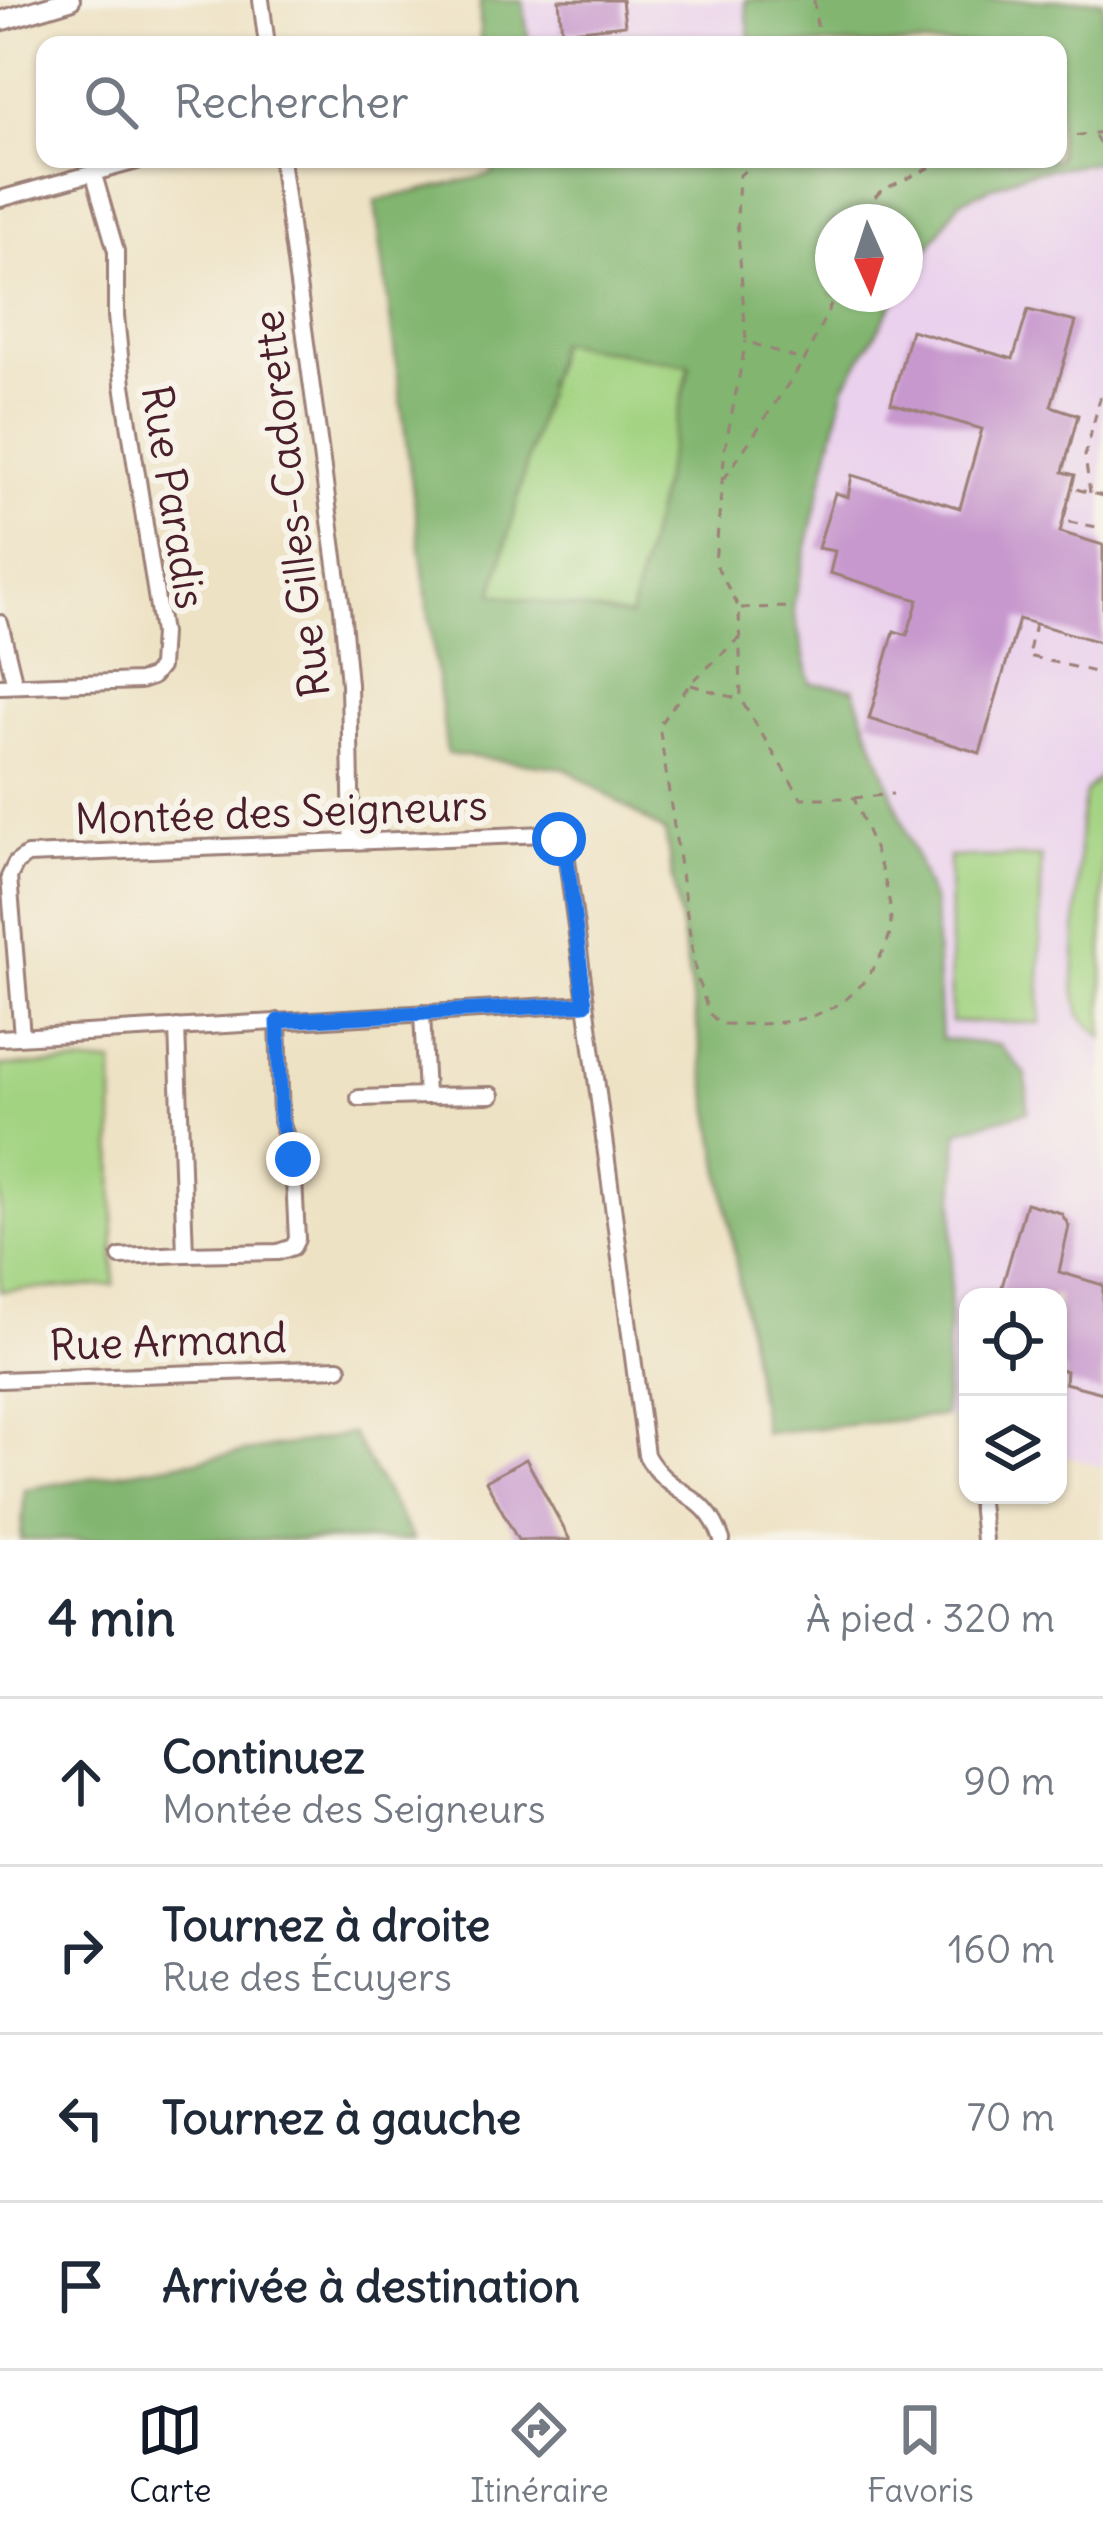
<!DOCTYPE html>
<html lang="fr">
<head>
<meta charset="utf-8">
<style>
	body { margin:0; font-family:Delius,sans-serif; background:#f6f6f7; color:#1f2937 }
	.controls { position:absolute; right:36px; bottom:36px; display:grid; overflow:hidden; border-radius:24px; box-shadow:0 3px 9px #0004 }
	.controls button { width:108px; height:108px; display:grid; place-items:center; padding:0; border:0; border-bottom:3px solid #e0e1e3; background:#fff; color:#1f2937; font:60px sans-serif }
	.compass { position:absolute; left:815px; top:204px; width:108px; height:108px; border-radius:50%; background:#fff; box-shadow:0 3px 9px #0004; rotate:177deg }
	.stop { position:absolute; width:36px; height:36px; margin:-27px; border:9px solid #1a73e8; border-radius:50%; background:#fff }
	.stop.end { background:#1a73e8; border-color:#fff; box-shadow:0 3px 12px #0008 }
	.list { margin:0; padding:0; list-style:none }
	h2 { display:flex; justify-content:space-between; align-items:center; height:156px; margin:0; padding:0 48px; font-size:51px }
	h2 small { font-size:39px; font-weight:400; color:#747a83 }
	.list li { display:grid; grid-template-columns:78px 1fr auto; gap:36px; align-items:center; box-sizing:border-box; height:168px; padding:0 48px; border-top:3px solid #e0e1e3 }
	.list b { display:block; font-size:45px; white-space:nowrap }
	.list p { margin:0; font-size:39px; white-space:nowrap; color:#747a83 }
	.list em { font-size:39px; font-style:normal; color:#747a83 }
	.icon { flex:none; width:66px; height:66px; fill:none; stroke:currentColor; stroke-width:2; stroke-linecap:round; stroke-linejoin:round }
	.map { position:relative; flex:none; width:1103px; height:1540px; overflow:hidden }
	.search { position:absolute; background:#fff; box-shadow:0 3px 9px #0004; left:36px; right:36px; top:36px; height:132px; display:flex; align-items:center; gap:30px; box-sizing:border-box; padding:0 42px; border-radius:24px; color:#747a83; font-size:45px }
	.sheet { height:828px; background:#fff }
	nav { display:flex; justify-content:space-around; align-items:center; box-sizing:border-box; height:168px; border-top:3px solid #e0e1e3; background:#fff; font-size:33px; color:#747a83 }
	nav a { display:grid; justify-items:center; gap:6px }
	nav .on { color:#111827 }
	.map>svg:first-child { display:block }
</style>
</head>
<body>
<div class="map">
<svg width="1103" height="1540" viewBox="0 0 1103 1540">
	<rect width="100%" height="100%" fill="#f7f3e8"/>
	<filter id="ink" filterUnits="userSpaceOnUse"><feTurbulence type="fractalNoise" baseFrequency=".00833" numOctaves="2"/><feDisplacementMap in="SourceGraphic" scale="24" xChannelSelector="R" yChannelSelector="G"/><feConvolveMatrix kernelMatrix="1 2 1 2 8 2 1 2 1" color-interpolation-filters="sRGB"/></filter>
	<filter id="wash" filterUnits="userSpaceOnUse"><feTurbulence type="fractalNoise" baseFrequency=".004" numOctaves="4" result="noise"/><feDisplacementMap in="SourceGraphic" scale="48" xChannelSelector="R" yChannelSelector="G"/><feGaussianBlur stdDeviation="2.7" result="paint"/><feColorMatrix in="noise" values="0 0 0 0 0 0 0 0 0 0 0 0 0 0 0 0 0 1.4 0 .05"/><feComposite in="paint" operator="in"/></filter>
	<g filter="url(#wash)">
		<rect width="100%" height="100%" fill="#eee2c4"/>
		<!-- built -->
		<path fill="#ead1ed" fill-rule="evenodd" d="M523,0H1103V1467L1058,1453V1297H968V1424L944,1416L764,1433L665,832L565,768L447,754L375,201L496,177L1058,159V45H529ZM833,222H905V294H833Z"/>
		<!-- green -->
		<g fill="#a2d381" stroke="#767956" stroke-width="3">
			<polygon points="558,342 690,364 631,617 492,595"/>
			<polygon points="1103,774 1103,1038 1080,1015 1074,986 1080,821 1086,791"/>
			<polygon points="949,857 1041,857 1040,1023 951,1022"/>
			<polygon points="113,1063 114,1285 0,1291 0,1066"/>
		</g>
		<!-- forest -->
		<g fill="#81b56f" stroke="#666a4d" stroke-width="3" fill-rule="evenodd">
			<polygon points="480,0 523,0 529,45 480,45"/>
			<path d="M745,0H1103V161L1025,173L960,201L905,284V222H833V294H899L845,385L793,607L810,683L853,688L934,905L941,1039L999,1045L1026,1074L1028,1111L958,1131L944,1416L764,1433L665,832L565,768L447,754L375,201L493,174V159H1058V45H751ZM558,342L690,365L630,617L493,594Z"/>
			<polygon points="352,1434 413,1540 21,1540 25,1489"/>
		</g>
		<g id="blocks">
			<!-- building -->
			<g fill="#c798cd">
				<polygon points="559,0 622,0 625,25 562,32"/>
				<polygon points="1028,310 1076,322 1051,406 1078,415 1063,472 1075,475 1060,532 1103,545 1103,643 1019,619 980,753 869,719 894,631 907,635 918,600 830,573 835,551 818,548 835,493 848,497 852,475 960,508 982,429 891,403 911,330 1013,359"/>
				<polygon points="1026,1203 1061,1213 1069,1226 1059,1272 1103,1285 1103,1393 1065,1383 1066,1371 1058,1368 1058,1297 999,1297"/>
				<polygon points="526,1459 570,1540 518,1540 486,1481"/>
			</g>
		</g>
	</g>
	<g filter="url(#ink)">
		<use href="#blocks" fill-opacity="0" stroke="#9c8078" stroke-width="3"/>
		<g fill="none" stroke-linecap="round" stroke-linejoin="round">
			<defs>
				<g id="minor">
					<polyline points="261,0 267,45"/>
					<polyline points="281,159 342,609 349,684 352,842"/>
					<polyline points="0,199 144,159"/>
					<polyline points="0,623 15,685"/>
					<polyline points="0,686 140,681 152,677 160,667 162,633 123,385 116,316 116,251 94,175"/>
					<polyline points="422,1013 426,1096 492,1095"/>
					<path d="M22,1036L9,877L16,863L27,855L547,834L559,840L566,852L646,1455C670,1498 706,1490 722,1540"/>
					<polyline points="0,1038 585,1004"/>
					<polyline points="359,1098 426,1096"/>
					<polyline points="185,1254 278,1252 293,1247 297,1239 293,1158 281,1121 278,1021"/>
					<polyline points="120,1257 185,1254 177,1027"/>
					<polyline points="0,1380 339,1368"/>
					<polyline points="980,1502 984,1540"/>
				</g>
				<polyline id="tertiary" points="0,21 70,0"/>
			</defs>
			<!-- minor casing -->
			<use href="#minor" stroke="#9c8078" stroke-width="20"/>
			<!-- tertiary casing -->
			<use href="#tertiary" stroke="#9c8078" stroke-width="24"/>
			<!-- path -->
			<g stroke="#9c8078" stroke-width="3" stroke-dasharray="9 9" stroke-linecap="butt">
				<polyline points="814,0 819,45"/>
				<polyline points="1095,136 1103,150"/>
				<polyline points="1058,138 1103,132"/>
				<polyline points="758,159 739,176 737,218 746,341 804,361 836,294"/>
				<polyline points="849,222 882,190 949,159"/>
				<polyline points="724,479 803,362"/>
				<polyline points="1090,493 1085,456 1103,387"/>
				<polyline points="1103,496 1072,488 1063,521 1103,528"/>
				<polyline points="741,608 793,607"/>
				<polyline points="1035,624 1028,656 1103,674"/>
				<path d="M740,637L690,684L659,725L696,975L709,1013L720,1024C776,1025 836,1025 870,973C877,962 888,945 890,932C896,891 868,835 854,798H801L741,700L739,608L715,563L725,448L746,341"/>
				<polyline points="691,685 739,699"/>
				<polyline points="854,798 893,794"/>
			</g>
			<!-- minor -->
			<use href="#minor" stroke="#fff" stroke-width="14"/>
			<!-- tertiary -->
			<use href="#tertiary" stroke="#fff" stroke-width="18"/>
		</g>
	</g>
	<g fill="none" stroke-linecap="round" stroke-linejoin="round" filter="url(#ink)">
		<!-- route -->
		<polyline stroke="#1a73e8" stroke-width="15" points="293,1159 281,1121 278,1021 585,1004 566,852 559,839"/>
	</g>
	<g text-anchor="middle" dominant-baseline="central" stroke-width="12" stroke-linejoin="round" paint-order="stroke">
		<!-- street labels -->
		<g font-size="42" fill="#4a1f2b" stroke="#f7f3e8">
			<text transform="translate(174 497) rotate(81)">Rue Paradis</text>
			<text transform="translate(291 504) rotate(-97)">Rue Gilles-Cadorette</text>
			<text transform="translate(281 812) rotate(-2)">Montée des Seigneurs</text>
			<text transform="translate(168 1341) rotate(-2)">Rue Armand</text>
		</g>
	</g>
</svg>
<div class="controls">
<button><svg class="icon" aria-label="locate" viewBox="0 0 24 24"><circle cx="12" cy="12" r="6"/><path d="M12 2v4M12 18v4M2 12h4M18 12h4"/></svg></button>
<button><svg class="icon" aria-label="layers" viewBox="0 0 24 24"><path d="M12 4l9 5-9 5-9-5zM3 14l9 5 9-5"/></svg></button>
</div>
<svg class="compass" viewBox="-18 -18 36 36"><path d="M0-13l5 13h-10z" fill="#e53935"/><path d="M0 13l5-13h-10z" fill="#747a83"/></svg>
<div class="stop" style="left:559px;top:839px"></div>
<div class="stop end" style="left:293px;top:1159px"></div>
<div class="search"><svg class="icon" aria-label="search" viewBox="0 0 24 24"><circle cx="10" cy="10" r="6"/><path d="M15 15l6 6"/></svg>Rechercher</div>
</div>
<section class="sheet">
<h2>4 min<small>À pied · 320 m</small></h2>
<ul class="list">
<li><svg class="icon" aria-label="ahead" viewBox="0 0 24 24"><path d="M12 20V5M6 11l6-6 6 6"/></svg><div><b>Continuez</b><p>Montée des Seigneurs</p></div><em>90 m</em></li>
<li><svg class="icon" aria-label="right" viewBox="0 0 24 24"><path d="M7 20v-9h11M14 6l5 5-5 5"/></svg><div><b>Tournez à droite</b><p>Rue des Écuyers</p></div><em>160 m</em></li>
<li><svg class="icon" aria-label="left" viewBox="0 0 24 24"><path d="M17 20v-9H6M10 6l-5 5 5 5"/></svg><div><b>Tournez à gauche</b></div><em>70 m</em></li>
<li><svg class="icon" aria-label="arrive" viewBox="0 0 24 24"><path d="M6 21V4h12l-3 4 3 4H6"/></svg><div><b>Arrivée à destination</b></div></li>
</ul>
</section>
<nav>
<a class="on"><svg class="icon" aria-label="map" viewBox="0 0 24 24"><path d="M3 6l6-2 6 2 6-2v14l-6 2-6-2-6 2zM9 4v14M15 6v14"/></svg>Carte</a>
<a><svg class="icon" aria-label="directions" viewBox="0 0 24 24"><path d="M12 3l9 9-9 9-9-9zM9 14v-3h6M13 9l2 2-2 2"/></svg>Itinéraire</a>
<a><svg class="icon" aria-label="saved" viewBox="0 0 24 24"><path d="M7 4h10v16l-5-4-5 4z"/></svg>Favoris</a>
</nav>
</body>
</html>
